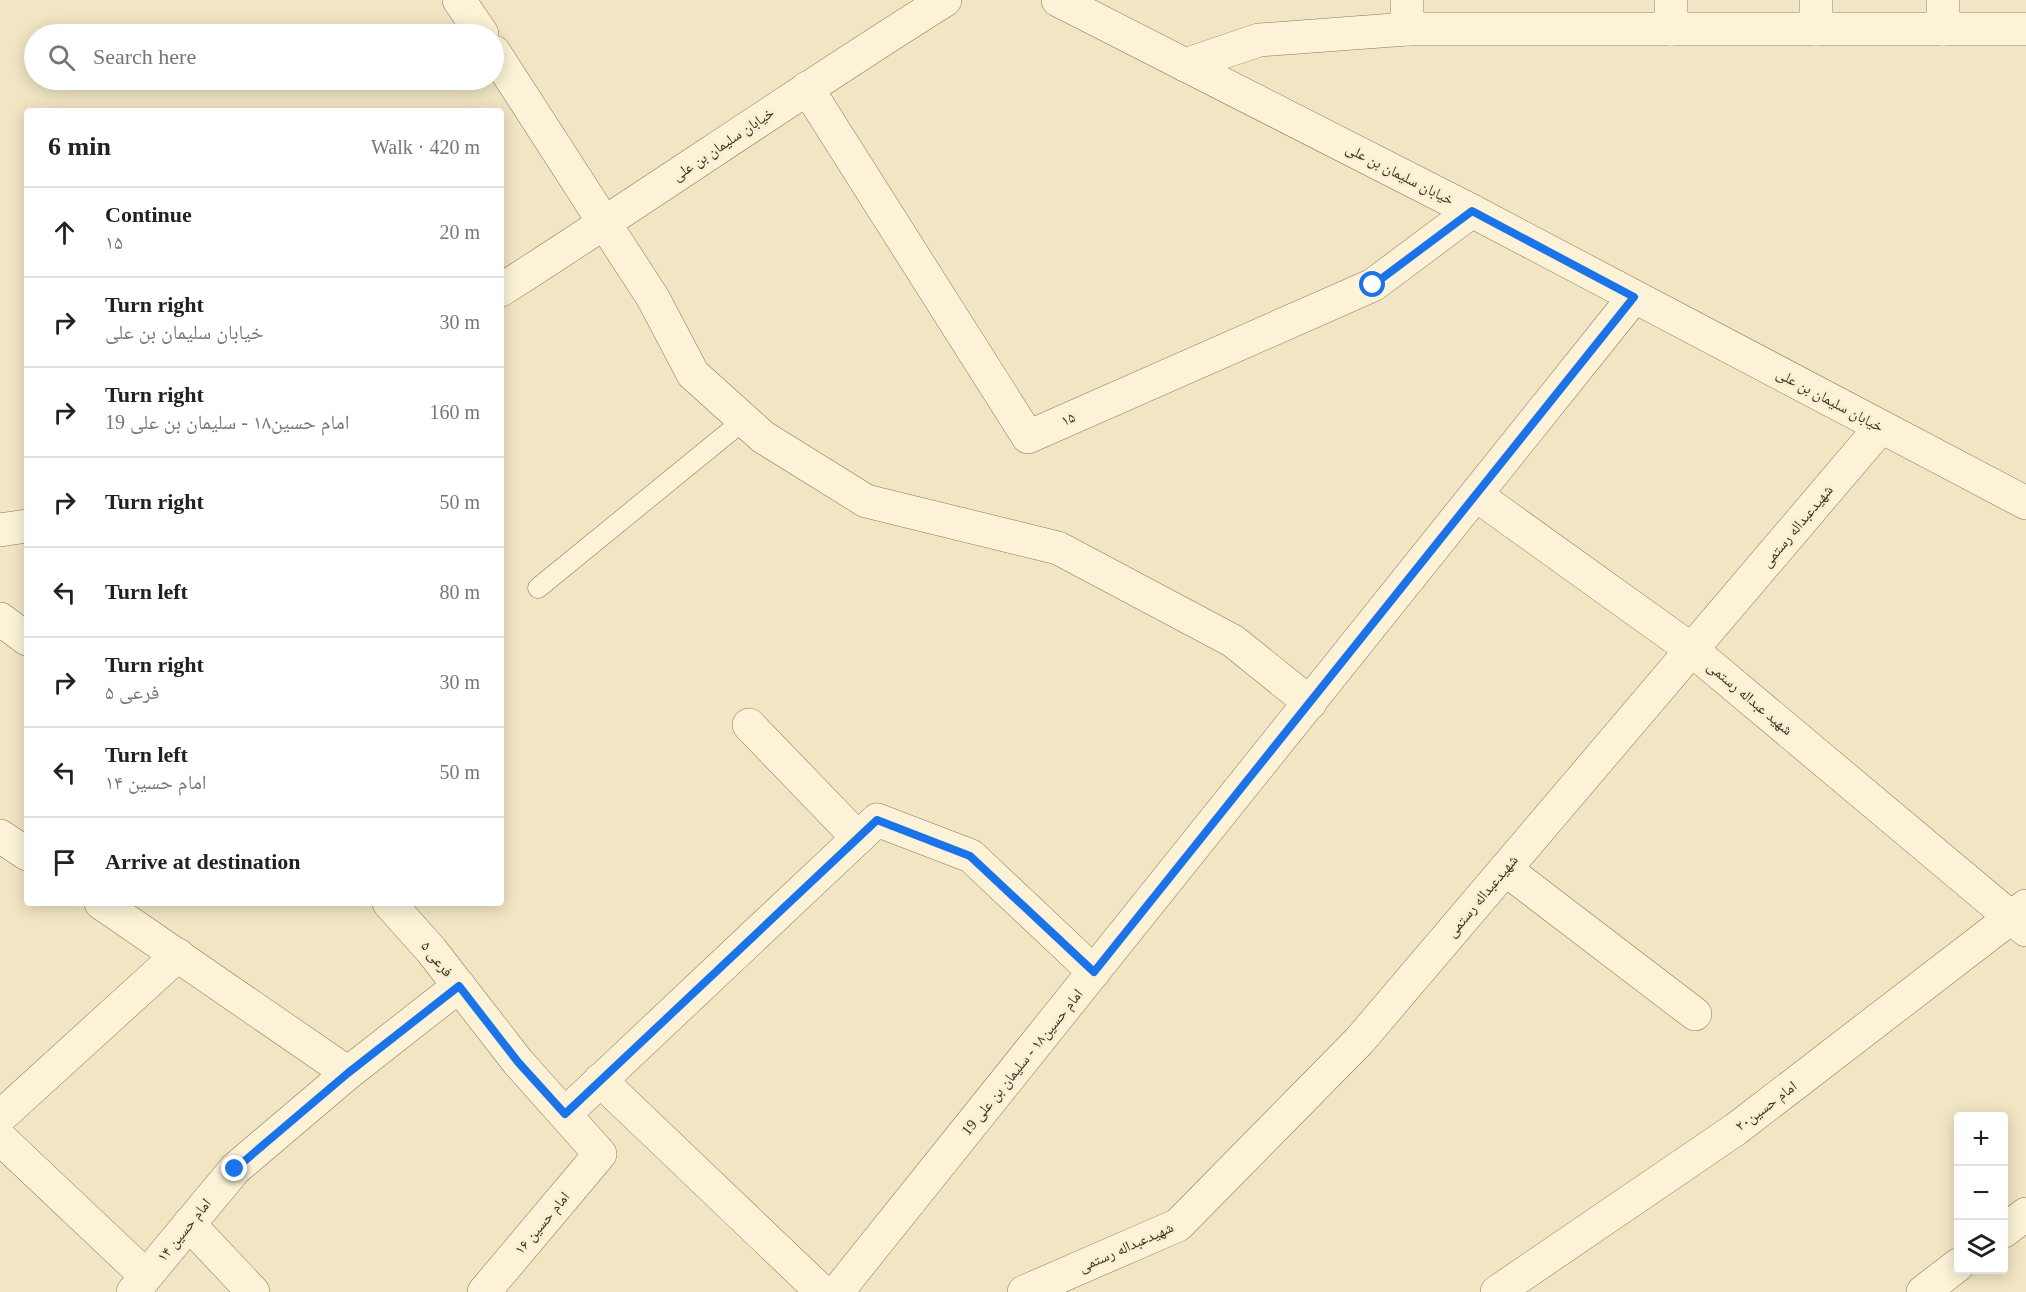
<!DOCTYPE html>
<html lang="en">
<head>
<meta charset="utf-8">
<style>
	body { margin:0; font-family:"Times New Roman","Noto Naskh Arabic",serif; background:#f2f2f2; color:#222 }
	.controls { position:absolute; right:18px; bottom:18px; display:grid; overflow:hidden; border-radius:6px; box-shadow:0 3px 15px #0003 }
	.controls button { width:54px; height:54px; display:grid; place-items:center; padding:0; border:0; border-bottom:2px solid #e0e0e0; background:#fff; color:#222; font:30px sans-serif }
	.stop { position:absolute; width:18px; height:18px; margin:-14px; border:4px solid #1a73e8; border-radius:50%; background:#fff }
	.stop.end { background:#1a73e8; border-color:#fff; box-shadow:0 2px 6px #0008 }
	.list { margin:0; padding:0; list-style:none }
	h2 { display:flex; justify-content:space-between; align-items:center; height:78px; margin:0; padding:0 24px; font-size:26px }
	h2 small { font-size:20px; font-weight:400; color:#767676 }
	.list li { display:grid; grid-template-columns:39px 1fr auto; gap:18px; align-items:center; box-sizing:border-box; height:90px; padding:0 24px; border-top:2px solid #e0e0e0 }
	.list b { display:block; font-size:22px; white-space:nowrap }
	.list p { margin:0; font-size:20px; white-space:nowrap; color:#767676 }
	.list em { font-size:20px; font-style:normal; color:#767676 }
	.icon { flex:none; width:33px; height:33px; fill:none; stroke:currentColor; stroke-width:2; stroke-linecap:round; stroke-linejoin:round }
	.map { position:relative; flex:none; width:2026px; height:1292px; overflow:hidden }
	.search { position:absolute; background:#fff; box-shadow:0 3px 15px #0003; left:24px; top:24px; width:480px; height:66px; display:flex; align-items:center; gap:15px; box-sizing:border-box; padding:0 21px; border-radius:33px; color:#767676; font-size:22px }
	.panel { position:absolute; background:#fff; box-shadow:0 3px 15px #0003; left:24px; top:108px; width:480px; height:798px; border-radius:6px }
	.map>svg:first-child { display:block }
</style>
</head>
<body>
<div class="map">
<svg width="2026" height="1292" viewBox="0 0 2026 1292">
	<rect width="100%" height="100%" fill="#f1e5c3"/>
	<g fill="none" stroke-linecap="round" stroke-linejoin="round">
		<defs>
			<polyline id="service" points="538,588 744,420"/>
			<g id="minor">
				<polyline points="1407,0 1407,29"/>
				<polyline points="1671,0 1671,29"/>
				<polyline points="1816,0 1816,29"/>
				<polyline points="1943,0 1943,29"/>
				<polyline points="1185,65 1259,40 1407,29 2026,29"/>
				<polyline points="807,88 1028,437 1373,285 1472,211"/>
				<polyline points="605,224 653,298 693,374 763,437 866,501 1058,548 1233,641 1310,703"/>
				<polyline points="1476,495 1692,650 2026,930"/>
				<polyline points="0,619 27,639"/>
				<polyline points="749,725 858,838"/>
				<polyline points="0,836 27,854"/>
				<polyline points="1505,869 1695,1014"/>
				<polyline points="101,903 348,1073"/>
				<polyline points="389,903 431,950 518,1062 600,1154 484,1292"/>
				<polyline points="600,1080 822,1292"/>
				<polyline points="565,1114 877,820 971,856 1094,972"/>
				<polyline points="0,1117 178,955"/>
				<polyline points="0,1138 146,1276"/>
				<polyline points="189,1224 253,1292"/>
				<polyline points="2004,1231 2026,1214"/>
				<polyline points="133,1292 235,1169 348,1073 459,986"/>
				<polyline points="837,1292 1634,297"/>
				<polyline points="1024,1292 1178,1225 1360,1040 1881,427"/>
				<polyline points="1497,1292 1736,1129 2026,906"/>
				<polyline points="1923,1292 1958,1265"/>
			</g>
			<g id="tertiary">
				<polyline points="459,0 482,34"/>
				<polyline points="1058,0 1472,211 2026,503"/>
				<polyline points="494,52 605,224"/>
				<path d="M501,290C650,195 795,94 945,0"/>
				<polyline points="0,530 27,526"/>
			</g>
		</defs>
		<!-- service casing -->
		<use href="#service" stroke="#8d7758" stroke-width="21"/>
		<!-- minor casing -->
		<use href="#minor" stroke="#8d7758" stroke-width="34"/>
		<!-- tertiary casing -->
		<use href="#tertiary" stroke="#8d7758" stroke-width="34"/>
		<!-- service -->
		<use href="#service" stroke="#fbf2d7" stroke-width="20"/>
		<!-- minor -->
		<use href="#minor" stroke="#fbf2d7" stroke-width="33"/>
		<!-- tertiary -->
		<use href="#tertiary" stroke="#fbf2d7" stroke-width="33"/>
	</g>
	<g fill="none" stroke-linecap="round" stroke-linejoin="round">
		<!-- route -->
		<polyline stroke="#1a73e8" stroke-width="8" points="235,1169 348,1073 459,986 518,1062 565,1114 877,820 970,856 1094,972 1634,297 1472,211 1373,285"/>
	</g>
	<g text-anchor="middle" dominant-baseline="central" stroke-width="5" stroke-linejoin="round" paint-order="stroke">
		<!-- street labels -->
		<g font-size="15" fill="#3c2d1d" stroke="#f8efd3">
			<text transform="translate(723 144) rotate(-34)">خیابان سلیمان بن علی</text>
			<text transform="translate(1400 174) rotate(27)">خیابان سلیمان بن علی</text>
			<text transform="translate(1830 400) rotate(28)">خیابان سلیمان بن علی</text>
			<text transform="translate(1068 419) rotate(-24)">۱۵</text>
			<text transform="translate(1797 526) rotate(-50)">شهیدعبداله رستمی</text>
			<text transform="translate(1750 698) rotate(40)">شهید عبداله رستمی</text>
			<text transform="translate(1482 896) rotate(-50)">شهیدعبداله رستمی</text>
			<text transform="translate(437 959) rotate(51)">فرعی ۵</text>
			<text transform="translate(1022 1062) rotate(-51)">امام حسین۱۸ - سلیمان بن علی 19</text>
			<text transform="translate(1766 1106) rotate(-37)">امام حسین۲۰</text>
			<text transform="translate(542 1223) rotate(-50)">امام حسین ۱۶</text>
			<text transform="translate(184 1230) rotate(-51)">امام حسین ۱۴</text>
			<text transform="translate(1126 1247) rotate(-24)">شهیدعبداله رستمی</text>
		</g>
	</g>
</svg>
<div class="controls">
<button>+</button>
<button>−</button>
<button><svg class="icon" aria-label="layers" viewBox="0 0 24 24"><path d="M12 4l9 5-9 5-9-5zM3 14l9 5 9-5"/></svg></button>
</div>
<div class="stop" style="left:1373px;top:285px"></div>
<div class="stop end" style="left:235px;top:1169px"></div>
<div class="search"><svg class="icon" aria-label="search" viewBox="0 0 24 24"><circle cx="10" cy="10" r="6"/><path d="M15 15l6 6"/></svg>Search here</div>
<section class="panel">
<h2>6 min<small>Walk · 420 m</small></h2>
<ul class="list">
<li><svg class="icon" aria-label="ahead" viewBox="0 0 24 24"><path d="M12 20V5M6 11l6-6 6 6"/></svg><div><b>Continue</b><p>۱۵</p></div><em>20 m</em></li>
<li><svg class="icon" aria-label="right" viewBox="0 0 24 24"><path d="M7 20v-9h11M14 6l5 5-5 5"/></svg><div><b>Turn right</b><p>خیابان سلیمان بن علی</p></div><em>30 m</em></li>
<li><svg class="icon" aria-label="right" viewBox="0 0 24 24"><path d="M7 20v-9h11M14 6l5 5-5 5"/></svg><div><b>Turn right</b><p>امام حسین۱۸ - سلیمان بن علی 19</p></div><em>160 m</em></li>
<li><svg class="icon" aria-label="right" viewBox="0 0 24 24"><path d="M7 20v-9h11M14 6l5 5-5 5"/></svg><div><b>Turn right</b></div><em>50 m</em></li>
<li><svg class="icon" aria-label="left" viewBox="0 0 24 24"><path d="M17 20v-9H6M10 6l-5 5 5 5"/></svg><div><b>Turn left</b></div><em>80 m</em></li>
<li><svg class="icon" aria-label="right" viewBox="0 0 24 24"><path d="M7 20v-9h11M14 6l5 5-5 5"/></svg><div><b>Turn right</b><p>فرعی ۵</p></div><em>30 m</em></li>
<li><svg class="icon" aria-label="left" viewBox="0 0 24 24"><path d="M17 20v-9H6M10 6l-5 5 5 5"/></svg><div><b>Turn left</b><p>امام حسین ۱۴</p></div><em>50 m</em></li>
<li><svg class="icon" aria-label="arrive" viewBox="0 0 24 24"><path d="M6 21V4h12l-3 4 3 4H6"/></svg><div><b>Arrive at destination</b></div></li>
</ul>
</section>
</div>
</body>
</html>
